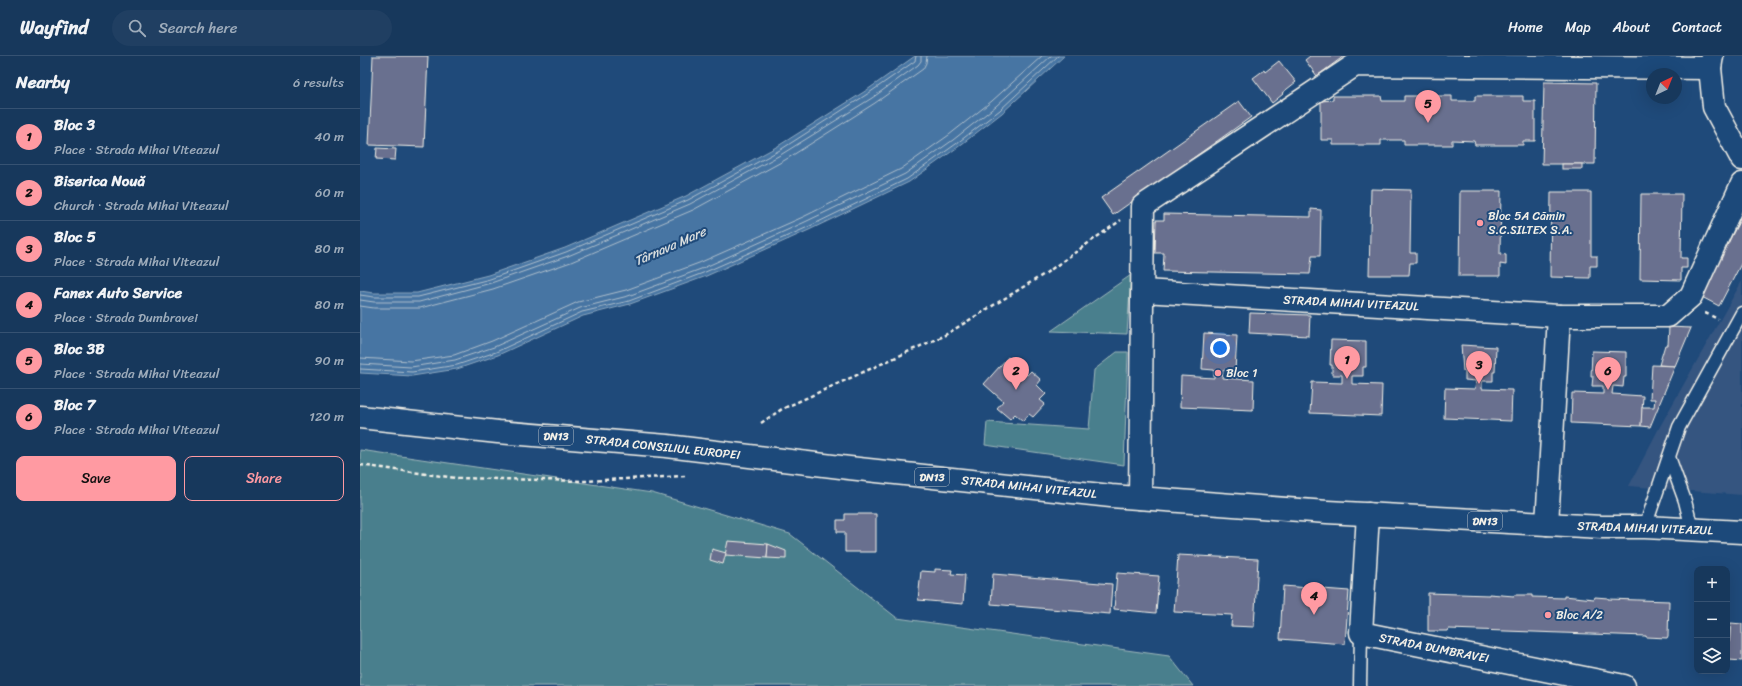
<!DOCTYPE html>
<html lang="en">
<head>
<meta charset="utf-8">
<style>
	body { margin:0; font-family:Sriracha,sans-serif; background:#203f62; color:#f1f3f6 }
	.controls { position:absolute; right:12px; bottom:12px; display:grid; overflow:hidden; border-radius:8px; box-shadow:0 4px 16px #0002 }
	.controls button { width:36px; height:36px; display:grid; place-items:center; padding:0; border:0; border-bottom:1px solid #365272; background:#17385c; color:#f1f3f6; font:20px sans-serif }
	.compass { position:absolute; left:1286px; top:12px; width:36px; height:36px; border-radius:50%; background:#17385c; box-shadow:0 4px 16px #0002; rotate:43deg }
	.you { position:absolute; left:860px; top:292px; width:14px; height:14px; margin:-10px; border:3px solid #fff; border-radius:50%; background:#1a73e8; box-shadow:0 0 0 6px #1a73e833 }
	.badge { display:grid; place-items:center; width:26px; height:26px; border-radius:50%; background:#ff9aa2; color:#111; font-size:13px; font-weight:700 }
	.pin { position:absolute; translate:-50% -33px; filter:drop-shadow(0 1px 2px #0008) }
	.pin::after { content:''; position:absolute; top:21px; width:14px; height:12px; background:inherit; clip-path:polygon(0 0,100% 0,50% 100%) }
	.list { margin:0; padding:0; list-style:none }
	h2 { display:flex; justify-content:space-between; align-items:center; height:52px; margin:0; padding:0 16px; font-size:17px }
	h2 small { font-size:13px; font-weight:400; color:#9eacbb }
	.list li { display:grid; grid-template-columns:26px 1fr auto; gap:12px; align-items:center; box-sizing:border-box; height:56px; padding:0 16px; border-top:1px solid #365272 }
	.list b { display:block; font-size:15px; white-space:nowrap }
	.list p { margin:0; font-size:13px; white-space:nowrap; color:#9eacbb }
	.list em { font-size:13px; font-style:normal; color:#9eacbb }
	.actions { display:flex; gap:8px; padding:12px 16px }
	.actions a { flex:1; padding:9px 0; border:1px solid #ff9aa2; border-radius:8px; text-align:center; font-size:14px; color:#ff9aa2 }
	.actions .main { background:#ff9aa2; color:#111 }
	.icon { flex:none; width:22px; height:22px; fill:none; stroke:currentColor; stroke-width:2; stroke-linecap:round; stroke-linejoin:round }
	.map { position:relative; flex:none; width:1382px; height:630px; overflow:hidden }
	header { display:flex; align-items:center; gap:24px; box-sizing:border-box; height:56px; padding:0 20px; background:#17385c; border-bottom:1px solid #365272 }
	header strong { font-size:19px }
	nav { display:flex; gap:22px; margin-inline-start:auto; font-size:14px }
	.search { width:280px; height:36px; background:#203f62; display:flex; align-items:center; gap:10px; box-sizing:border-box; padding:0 14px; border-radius:22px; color:#9eacbb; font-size:15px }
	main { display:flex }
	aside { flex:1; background:#17385c }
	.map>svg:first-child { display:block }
</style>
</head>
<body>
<header>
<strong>Wayfind</strong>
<div class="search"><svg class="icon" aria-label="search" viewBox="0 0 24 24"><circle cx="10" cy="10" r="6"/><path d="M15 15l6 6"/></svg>Search here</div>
<nav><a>Home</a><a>Map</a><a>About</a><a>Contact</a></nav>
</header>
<main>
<aside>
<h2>Nearby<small>6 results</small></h2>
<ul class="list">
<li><span class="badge">1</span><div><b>Bloc 3</b><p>Place · Strada Mihai Viteazul</p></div><em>40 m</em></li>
<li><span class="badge">2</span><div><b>Biserica Nouă</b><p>Church · Strada Mihai Viteazul</p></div><em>60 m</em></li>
<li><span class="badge">3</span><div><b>Bloc 5</b><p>Place · Strada Mihai Viteazul</p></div><em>80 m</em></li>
<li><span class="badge">4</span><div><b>Fanex Auto Service</b><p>Place · Strada Dumbravei</p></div><em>80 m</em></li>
<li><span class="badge">5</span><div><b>Bloc 3B</b><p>Place · Strada Mihai Viteazul</p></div><em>90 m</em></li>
<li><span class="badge">6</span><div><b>Bloc 7</b><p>Place · Strada Mihai Viteazul</p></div><em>120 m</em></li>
</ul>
<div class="actions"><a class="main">Save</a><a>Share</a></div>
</aside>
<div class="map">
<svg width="1382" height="630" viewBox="0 0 1382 630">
	<rect width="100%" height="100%" fill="#1f4a7a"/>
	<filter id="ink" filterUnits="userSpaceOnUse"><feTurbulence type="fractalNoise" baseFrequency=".025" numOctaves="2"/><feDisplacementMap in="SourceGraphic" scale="8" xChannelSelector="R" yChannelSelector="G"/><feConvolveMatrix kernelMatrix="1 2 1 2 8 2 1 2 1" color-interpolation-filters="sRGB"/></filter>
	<g filter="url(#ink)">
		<!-- built -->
		<polygon fill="#355580" points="1382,225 1382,439 1269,430 1298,374"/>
		<!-- green -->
		<g fill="#4a7f8d" stroke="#9fb8ba">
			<polygon points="771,219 767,278 691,275"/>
			<polygon points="757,296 768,296 764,409 625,389 627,366 729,373 734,314"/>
			<polygon points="0,394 292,437 430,478 537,562 809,600 833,630 0,630"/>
		</g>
		<!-- water -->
		<polygon fill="#4775a3" stroke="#8ca7bf" points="555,0 704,0 642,57 598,91 549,126 449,174 344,221 270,248 223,260 138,299 97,313 52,320 0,317 0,235 14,237 57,237 128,219 205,192 326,140 418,90 507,34"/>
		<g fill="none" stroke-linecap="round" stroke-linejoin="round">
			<!-- shore -->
			<g stroke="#afbfcc" stroke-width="1">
				<polyline points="0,239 14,241 58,241 130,223 206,196 328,144 420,94 509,37 555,5 556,0"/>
				<polyline points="0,244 14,246 59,246 131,227 208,200 330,148 422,98 512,42 558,9 561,5 561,0"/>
				<polyline points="0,250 14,252 60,252 133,233 211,206 333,154 425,104 515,47 563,13 566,7 567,0"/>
				<polyline points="0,302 51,305 94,299 132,285 218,246 266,234 339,207 443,161 541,113 589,79 632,45 682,0"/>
				<polyline points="0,308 51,311 95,304 134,291 220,252 268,240 341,213 445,166 545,118 593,84 636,50 691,0"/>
				<polyline points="0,313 52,316 97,309 136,296 222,256 269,245 343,217 448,171 547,123 596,88 640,54 698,0"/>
			</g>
		</g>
		<!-- building -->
		<g fill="#69708f" stroke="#f4f1e8">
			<polygon points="13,0 68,0 64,91 9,89"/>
			<polygon points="950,0 984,0 957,20 945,4"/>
			<polygon points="919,5 936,26 922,37 923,38 912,47 893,22 904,14 905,16"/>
			<polygon points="1184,26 1236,27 1235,108 1182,108"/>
			<polygon points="973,40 1021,40 1022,45 1044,45 1044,40 1092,40 1092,45 1115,45 1115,40 1163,40 1163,45 1175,45 1175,85 1163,85 1163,89 1115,89 1114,85 1092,84 1092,89 1044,89 1044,84 1021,84 1021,89 973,89 973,84 961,84 961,45 973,44"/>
			<polygon points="879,45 891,61 753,159 741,142"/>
			<polygon points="17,92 36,93 35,104 16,103"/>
			<rect x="1202" y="108" width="20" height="5"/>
			<polygon points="1011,133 1051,134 1050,197 1056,197 1056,207 1050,207 1049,219 1009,219"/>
			<polygon points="1100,135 1141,135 1140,198 1146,199 1146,209 1140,208 1140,220 1099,220"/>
			<polygon points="1191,136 1231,136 1231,200 1237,200 1237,210 1230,210 1230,222 1190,221"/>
			<polygon points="1281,138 1322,138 1321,202 1327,202 1327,212 1321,212 1321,224 1280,223"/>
			<polygon points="951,153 961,154 960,200 952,200 950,218 803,215 804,197 795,197 796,164 804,164 804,158 951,161"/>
			<polygon points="1382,160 1382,206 1359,250 1340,240"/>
			<polygon points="890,257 950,259 949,280 889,277"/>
			<polygon points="1309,271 1331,272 1315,310 1299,309 1305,289 1308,289"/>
			<polygon points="844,277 877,279 875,315 863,314 862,322 894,324 893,354 820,351 821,320 854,322 854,314 842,313"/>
			<polygon points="971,284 1006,285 1006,311 1003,311 1003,320 992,320 992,328 1022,329 1021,360 950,357 952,326 982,327 982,319 972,319 972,309 970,309"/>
			<polygon points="1101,289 1136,291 1135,316 1133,316 1133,325 1122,325 1122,333 1152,334 1151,365 1084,362 1085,332 1115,333 1116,325 1105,324 1105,315 1103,315"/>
			<polygon points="1232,295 1266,296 1266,321 1264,321 1263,331 1253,330 1252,338 1283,340 1281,370 1211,367 1212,337 1243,338 1243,330 1232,330 1233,320 1231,320"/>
			<polygon points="648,301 667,319 671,315 681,324 677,329 686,338 680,344 685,348 673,361 669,358 663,365 655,358 650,363 637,352 643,345 624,328"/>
			<polygon points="1292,309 1315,310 1290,371 1281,370 1282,351 1294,351 1295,343 1290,343"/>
			<polygon points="485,458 516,458 516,496 485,496 485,476 477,476 477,464 485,464"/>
			<polygon points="368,485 408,488 407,502 365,499"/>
			<polygon points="408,488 426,495 426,503 407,502"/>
			<polygon points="352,493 366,497 363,508 350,504"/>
			<polygon points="818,499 898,503 894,571 871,570 872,559 814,556"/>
			<polygon points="575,513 592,514 591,518 605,519 603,548 558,544 561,515 575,516"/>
			<polygon points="757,517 799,520 796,557 754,553"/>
			<polygon points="633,518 752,528 750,558 631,548"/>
			<polygon points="923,530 989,535 985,588 920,583"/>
			<polygon points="1068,537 1129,539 1129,538 1154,540 1154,539 1172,539 1172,541 1204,542 1204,540 1234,543 1235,541 1248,542 1248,543 1309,545 1308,580 1307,582 1286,581 1286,580 1089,573 1088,575 1068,575"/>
			<polygon points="1371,567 1382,568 1382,605 1369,604 1368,602"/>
		</g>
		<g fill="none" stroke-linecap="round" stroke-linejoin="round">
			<defs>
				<g id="service">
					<polyline points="1309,401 1325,445 1332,473"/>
					<polyline points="1285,471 1319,371 1382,257"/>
					<polyline points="1000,630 1001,577"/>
				</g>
				<g id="minor">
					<polyline points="1352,0 1350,12 1354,51 1382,103"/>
					<polyline points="783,235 1199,260 1308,260 1331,240 1382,128"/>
					<polyline points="780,442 783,150 995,9 1350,12"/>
					<polyline points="1008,458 1001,577 1264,630"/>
					<polyline points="1187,468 1199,260"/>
				</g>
				<polyline id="trunk" points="0,361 138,376 307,390 489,412 751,440 967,456 1242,471 1285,471 1382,476"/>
			</defs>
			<!-- service casing -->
			<use href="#service" stroke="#f4f1e8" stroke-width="15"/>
			<!-- minor casing -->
			<use href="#minor" stroke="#f4f1e8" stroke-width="25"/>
			<!-- trunk casing -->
			<use href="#trunk" stroke="#f4f1e8" stroke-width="25"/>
			<!-- path -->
			<g stroke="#f4f1e8" stroke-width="2.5" stroke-dasharray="4 3" stroke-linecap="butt">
				<polyline points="1345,257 1358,263"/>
				<polyline points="401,367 422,353 585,279 686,217 761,164"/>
				<polyline points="0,409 96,422 225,425 325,420"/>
			</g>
			<!-- service -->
			<use href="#service" stroke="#1f4a7a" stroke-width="12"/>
			<!-- minor -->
			<use href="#minor" stroke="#1f4a7a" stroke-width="22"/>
			<!-- trunk -->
			<use href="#trunk" stroke="#1f4a7a" stroke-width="22"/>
		</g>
	</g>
	<!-- markers -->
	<g fill="#ff9aa2" stroke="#1f4a7a" stroke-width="1.5">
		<circle cx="1120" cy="167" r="4"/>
		<circle cx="858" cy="317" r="4"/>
		<circle cx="1188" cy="559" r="4"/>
	</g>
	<g text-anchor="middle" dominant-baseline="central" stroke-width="4" stroke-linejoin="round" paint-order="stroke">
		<!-- shield labels -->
		<g fill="#1f4a7a" stroke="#b4bfc7" stroke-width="1">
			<rect x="179" y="371" width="34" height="18" rx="3"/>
			<rect x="555" y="412" width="34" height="18" rx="3"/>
			<rect x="1108" y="456" width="34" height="18" rx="3"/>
		</g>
		<g font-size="11" font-weight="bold" fill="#f4f1e8">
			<text x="196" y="380">DN13</text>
			<text x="572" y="421">DN13</text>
			<text x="1125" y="465">DN13</text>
		</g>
		<!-- poi labels -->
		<g font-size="12" fill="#f4f1e8" stroke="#1f4a7a" text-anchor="start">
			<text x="1128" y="160">Bloc 5A Cămin<tspan x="1128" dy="14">S.C.SILTEX S.A.</tspan></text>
			<text x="866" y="317">Bloc 1</text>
			<text x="1196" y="559">Bloc A/2</text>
		</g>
		<!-- street labels -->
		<g font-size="12" fill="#f4f1e8" stroke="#1f4a7a">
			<text transform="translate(991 247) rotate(3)">STRADA MIHAI VITEAZUL</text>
			<text transform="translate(303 391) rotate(6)">STRADA CONSILIUL EUROPEI</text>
			<text transform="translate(669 431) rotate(6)">STRADA MIHAI VITEAZUL</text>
			<text transform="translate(1285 472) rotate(2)">STRADA MIHAI VITEAZUL</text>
			<text transform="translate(1074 592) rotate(11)">STRADA DUMBRAVEI</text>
		</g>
		<!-- water labels -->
		<g font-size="13" font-style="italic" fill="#dadede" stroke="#1f4a7a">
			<text transform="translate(310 190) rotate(-24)">Târnava Mare</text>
		</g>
	</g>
</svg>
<div class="controls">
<button>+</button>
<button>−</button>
<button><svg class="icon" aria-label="layers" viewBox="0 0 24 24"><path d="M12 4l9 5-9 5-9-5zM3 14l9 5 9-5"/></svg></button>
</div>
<svg class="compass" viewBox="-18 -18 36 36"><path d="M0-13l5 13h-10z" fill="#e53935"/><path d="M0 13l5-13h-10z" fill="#9eacbb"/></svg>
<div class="you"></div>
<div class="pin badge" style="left:987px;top:323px">1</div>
<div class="pin badge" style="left:656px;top:334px">2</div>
<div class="pin badge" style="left:1119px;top:328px">3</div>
<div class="pin badge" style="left:954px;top:559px">4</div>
<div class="pin badge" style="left:1068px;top:67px">5</div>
<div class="pin badge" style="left:1248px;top:334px">6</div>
</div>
</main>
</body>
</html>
